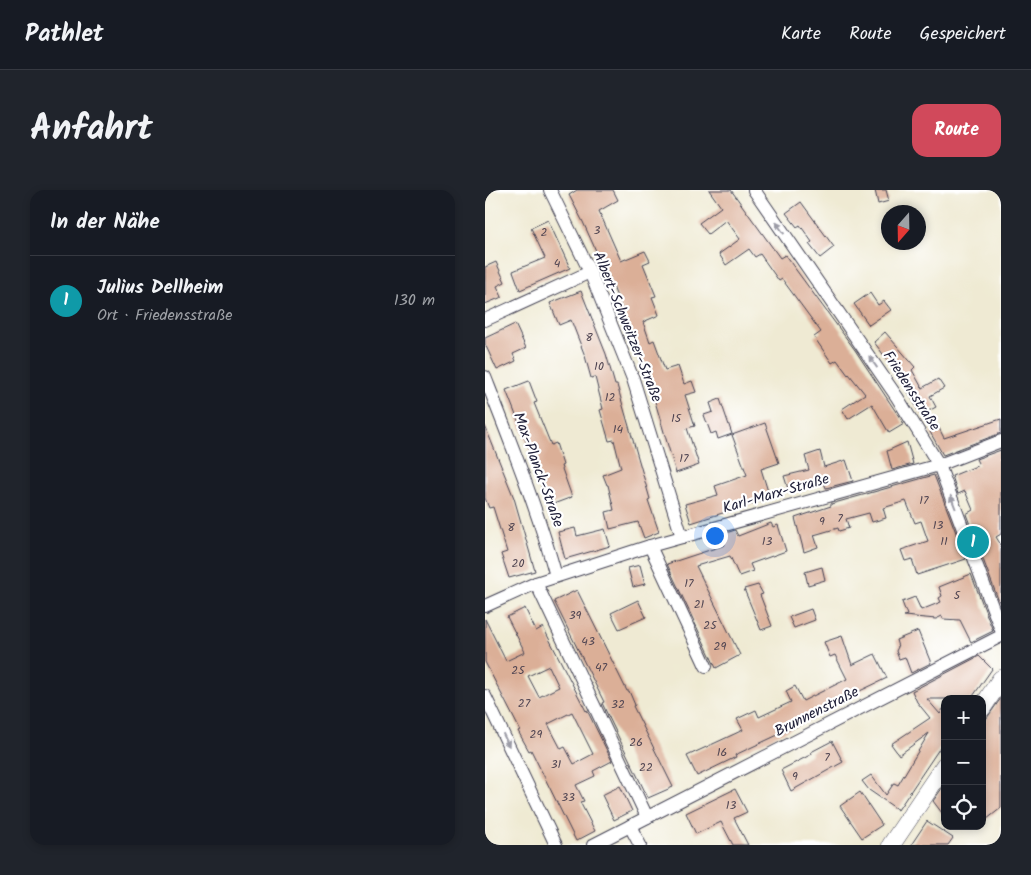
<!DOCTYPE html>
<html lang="de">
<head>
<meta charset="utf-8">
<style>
	body { margin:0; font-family:Kalam,sans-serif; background:#20242c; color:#f1f3f6 }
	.controls { position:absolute; right:15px; bottom:15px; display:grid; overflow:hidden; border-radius:10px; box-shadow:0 2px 8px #0003 }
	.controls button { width:45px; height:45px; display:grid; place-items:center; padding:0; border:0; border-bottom:1px solid #363941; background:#171b24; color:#f1f3f6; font:25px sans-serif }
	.compass { position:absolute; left:396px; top:15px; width:45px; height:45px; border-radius:50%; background:#171b24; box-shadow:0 2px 8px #0003; rotate:200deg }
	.you { position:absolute; left:229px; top:345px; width:18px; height:18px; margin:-12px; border:4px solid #fff; border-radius:50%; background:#1a73e8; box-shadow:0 0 0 8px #1a73e833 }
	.badge { display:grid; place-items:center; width:32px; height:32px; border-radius:50%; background:#d1495b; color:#fff; font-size:16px; font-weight:700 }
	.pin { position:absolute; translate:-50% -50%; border:2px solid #fff; box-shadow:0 1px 5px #0006 }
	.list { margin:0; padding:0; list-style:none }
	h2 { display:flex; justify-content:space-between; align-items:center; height:65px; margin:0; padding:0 20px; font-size:21px }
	h2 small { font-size:16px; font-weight:400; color:#9ea1a6 }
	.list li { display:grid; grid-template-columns:32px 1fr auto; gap:15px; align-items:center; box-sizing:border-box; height:90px; padding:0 20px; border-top:1px solid #363941 }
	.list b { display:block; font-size:19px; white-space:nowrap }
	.list p { margin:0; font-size:16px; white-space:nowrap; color:#9ea1a6 }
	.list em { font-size:16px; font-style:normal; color:#9ea1a6 }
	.icon { flex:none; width:28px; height:28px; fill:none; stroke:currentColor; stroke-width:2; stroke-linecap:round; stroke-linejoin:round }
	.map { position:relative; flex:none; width:516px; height:655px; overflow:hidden; border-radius:15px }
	header { display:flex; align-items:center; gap:30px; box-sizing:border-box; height:70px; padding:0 25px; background:#171b24; border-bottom:1px solid #363941 }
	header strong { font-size:24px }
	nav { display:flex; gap:28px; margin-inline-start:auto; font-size:18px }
	.intro { display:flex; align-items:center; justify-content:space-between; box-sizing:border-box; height:120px; padding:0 30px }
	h1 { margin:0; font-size:35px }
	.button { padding:12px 22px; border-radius:15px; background:#d1495b; color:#fff; font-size:18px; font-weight:700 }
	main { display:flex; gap:30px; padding:0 30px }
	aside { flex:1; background:#171b24; border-radius:15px; box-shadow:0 2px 8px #0003 }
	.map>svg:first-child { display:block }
</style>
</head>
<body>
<header>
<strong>Pathlet</strong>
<nav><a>Karte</a><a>Route</a><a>Gespeichert</a></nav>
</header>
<div class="intro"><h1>Anfahrt</h1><a class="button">Route</a></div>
<main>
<aside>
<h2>In der Nähe<small></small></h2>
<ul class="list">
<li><span class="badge" style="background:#0f9aa8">1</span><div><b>Julius Dellheim</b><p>Ort · Friedensstraße</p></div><em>130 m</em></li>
</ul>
</aside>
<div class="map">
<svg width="516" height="655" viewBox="0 0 516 655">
	<rect width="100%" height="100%" fill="#fff"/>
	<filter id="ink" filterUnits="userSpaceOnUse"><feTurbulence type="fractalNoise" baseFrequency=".02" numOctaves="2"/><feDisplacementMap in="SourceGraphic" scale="10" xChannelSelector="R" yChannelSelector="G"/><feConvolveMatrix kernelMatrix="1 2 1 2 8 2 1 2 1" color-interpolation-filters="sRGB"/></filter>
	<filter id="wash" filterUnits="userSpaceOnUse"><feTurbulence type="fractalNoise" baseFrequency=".0096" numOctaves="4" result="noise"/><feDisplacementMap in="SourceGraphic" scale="20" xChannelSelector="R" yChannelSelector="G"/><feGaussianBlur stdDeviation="1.12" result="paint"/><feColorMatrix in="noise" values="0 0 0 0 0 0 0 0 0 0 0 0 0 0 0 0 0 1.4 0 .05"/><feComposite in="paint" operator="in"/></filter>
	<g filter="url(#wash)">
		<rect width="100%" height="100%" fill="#efead3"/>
		<g id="blocks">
			<!-- building -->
			<g fill="#dbaf97" fill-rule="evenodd">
				<polygon points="92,0 128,0 133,10 114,21 136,71 160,61 165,71 158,74 171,106 167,107 174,125 158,132 165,152 169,150 180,180 193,176 199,194 207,191 211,202 200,205 210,236 202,238 214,275 191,283 159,174 122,82 121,83 98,32 84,5"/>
				<polygon points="224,0 246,0 295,68 300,65 370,160 419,234 404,243 387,214 363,229 357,219 380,204 364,184 363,185 352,170 347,173 329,147 336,142 297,89 294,91 275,64 270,67 264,59 241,75 234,64 255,49 241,30 223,44 214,33 236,17"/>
				<polygon points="390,0 401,0 404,11 393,14"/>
				<polygon points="316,12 349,57 335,68 324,54 327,52 315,35 312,37 301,23"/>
				<polygon points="63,30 85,78 35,100 28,81 60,68 46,38"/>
				<polygon points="11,72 20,92 12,96 17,107 0,114 0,77"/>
				<polygon points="96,101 121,164 130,195 132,195 165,309 163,310 174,342 159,348 153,332 125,339 121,322 129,320 123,295 122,295 118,285 136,278 129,250 124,251 115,220 118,219 110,187 106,188 100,166 86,130 74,135 65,113"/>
				<polygon points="385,103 393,115 399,111 406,120 384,135 369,114"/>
				<polygon points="30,134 41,158 28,164 31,171 12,180 0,154 0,148"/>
				<polygon points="400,142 430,177 427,180 437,198 453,189 459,198 445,206 451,217 436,225 420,196 421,195 389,152"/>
				<polygon points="44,191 52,212 49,213 66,255 71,253 78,275 76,276 87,307 63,316 56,295 58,294 21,200"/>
				<polygon points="235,209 247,244 233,249 231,242 226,244 219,225 228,222 225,213"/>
				<polygon points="516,229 516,243 458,265 445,242 454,238 459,248"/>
				<polygon points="280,233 294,273 276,279 285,308 206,333 200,314 233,305 230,296 262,285 247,245"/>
				<polygon points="0,236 29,308 50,381 24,388 16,364 22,362 8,317 4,318 0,308"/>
				<polygon points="422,252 428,274 407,280 402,261"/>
				<polygon points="516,260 516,344 511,347 516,355 516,417 481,324 488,320 480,301 473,304 467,286 494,275 491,269"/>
				<polygon points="335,261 339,277 361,270 368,291 341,298 339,293 304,302 299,286 324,280 320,266"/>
				<polygon points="449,285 481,369 432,385 427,369 420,371 416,360 443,351 436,331 430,333 421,311 398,318 401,328 387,332 384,323 361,329 364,338 354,341 353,338 329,345 333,357 319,362 310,328 346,316 346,314"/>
				<polygon points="286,333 288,337 293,335 301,361 265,374 268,381 254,386 245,366 211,376 255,465 231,478 182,374 240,355 236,345 250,340 253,346"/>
				<polygon points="90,338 92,346 120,339 125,356 80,369 73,342"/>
				<polygon points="155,375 160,394 148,397 143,378"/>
				<polygon points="337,377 340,390 323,395 320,382"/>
				<polygon points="486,384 508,441 486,452 475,430 458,429 457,426 451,429 419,426 422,425 417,412 430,407 436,420 456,412 454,408 457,406 454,397"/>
				<polygon points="273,395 278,404 275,405 287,436 276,440 259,399"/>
				<polygon points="92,400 142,501 144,501 150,515 148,516 188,597 163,608 117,513 119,512 69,411"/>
				<polygon points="153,410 161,427 134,439 126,423"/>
				<path d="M40,418L51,441L58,437L101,521L102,520L127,571L108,581L110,586L91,595L99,611L95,612L110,641L91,651L46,560L44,561L33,541L35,540L0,472V429L21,471L40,462L22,427ZM64,476L74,497L54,507L43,486ZM87,522L108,564L89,574L80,557L76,559L63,534Z"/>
				<polygon points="326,419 330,430 309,438 304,427"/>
				<polygon points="433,441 446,473 426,483 420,467 414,469 411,461 413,457 411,450"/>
				<polygon points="357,446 367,475 390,464 402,488 354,511 355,513 327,529 250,565 251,567 212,586 202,566 258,540 252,529 271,520 274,527 306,512 301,501 310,496 318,511 362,489 350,465 345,467 339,452"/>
				<polygon points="494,466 507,479 486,509 442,509 455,524 460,516 460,550 413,620 384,600 377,591 386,585 401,605 409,593 413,595 444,543 414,565 406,554 445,528 432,512 427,501"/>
				<polygon points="516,508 516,618 497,633 497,535"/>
				<polygon points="347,551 358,572 306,601 296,580 327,564 326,562"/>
				<polygon points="460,594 460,627 448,611"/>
				<polygon points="135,596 147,621 129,630 117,605"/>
				<polygon points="250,599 262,622 249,628 263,655 248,655 236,632 211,644 201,623"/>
				<polygon points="375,602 397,635 377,648 355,616"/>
				<polygon points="442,631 468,648 463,655 426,655"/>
			</g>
		</g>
	</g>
	<g filter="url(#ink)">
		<use href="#blocks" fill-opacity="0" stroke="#414052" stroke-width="1"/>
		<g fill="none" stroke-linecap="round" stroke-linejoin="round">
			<defs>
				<g id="street">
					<polyline points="65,0 105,82 148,189 197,347"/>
					<polyline points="269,0 412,207 454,275 516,440"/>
					<polyline points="0,130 105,82"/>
					<path d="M0,187C26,253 52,318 71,386"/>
					<polyline points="165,356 221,476"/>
					<polyline points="51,393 162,627"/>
					<polyline points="0,416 51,393 165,356 454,275 516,251"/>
					<polyline points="0,506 71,655"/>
					<polyline points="145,636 155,655"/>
					<polyline points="108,655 516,446"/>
				</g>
				<g id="secondary">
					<polyline points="497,518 516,489"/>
					<polyline points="406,655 460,575"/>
				</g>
			</defs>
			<!-- street casing -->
			<use href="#street" stroke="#414052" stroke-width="14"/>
			<!-- secondary casing -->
			<use href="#secondary" stroke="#414052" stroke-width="19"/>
			<!-- street -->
			<use href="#street" stroke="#fff" stroke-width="12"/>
			<!-- secondary -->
			<use href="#secondary" stroke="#fff" stroke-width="18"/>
		</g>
		<!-- one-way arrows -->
		<defs><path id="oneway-solid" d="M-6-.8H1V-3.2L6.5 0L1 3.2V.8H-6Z" transform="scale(1.25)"/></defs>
		<g fill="#9c9ca7">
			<use href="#oneway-solid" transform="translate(295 38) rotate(-125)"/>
			<use href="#oneway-solid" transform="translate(388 172) rotate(-125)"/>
			<use href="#oneway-solid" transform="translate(468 312) rotate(-111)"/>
			<use href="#oneway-solid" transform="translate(21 550) rotate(64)"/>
		</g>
	</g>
	<g text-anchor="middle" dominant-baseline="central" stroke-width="4.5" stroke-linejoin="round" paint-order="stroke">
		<!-- number labels -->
		<g font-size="12" fill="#504552">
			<text x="112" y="40">3</text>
			<text x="59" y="42">2</text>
			<text x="72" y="73">4</text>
			<text x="104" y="147">8</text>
			<text x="114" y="176">10</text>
			<text x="125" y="207">12</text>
			<text x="191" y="228">15</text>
			<text x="133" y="239">14</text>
			<text x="199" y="268">17</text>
			<text x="439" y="310">17</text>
			<text x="355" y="328">7</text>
			<text x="337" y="331">9</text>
			<text x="453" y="335">13</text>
			<text x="26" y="337">8</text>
			<text x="282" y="351">13</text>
			<text x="459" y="351">11</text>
			<text x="33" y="373">20</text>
			<text x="204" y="393">17</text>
			<text x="472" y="405">5</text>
			<text x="214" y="414">21</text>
			<text x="90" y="425">39</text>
			<text x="225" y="435">25</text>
			<text x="103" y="451">43</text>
			<text x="235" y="456">29</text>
			<text x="116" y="477">47</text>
			<text x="33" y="480">25</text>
			<text x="39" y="513">27</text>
			<text x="133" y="514">32</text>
			<text x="51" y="544">29</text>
			<text x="151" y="552">26</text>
			<text x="237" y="562">16</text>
			<text x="342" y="567">7</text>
			<text x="71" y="574">31</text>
			<text x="161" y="577">22</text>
			<text x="310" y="586">9</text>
			<text x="83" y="607">33</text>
			<text x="246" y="615">13</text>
		</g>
		<!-- street labels -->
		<g font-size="15" fill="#22223b" stroke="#fff">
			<text transform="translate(142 137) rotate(68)">Albert-Schweitzer-Straße</text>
			<text transform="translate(426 201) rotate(57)">Friedensstraße</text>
			<text transform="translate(53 280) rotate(70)">Max-Planck-Straße</text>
			<text transform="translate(291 304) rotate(-16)">Karl-Marx-Straße</text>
			<text transform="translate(332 522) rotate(-27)">Brunnenstraße</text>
		</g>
	</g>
</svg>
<div class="controls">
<button>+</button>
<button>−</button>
<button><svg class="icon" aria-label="locate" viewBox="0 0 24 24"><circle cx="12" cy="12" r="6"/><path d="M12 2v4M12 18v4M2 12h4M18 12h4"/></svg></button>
</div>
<svg class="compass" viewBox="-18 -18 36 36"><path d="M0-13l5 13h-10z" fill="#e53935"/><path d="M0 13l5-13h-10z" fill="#9ea1a6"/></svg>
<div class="you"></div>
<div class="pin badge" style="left:488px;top:352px;background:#0f9aa8">1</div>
</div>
</main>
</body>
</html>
